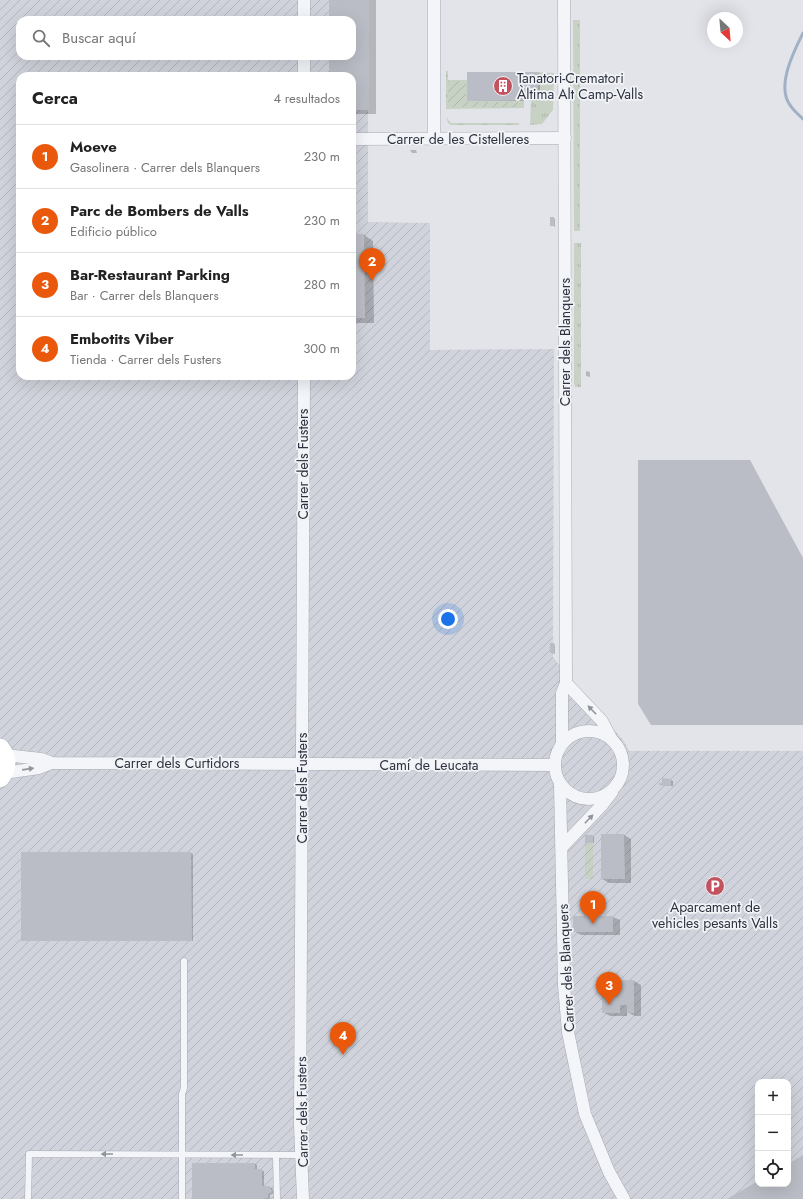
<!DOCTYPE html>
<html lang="es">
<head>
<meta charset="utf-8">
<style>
	body { margin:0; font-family:Jost,sans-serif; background:#f2f2f2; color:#222 }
	.controls { position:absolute; right:12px; bottom:12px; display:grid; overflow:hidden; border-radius:8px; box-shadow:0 4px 16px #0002 }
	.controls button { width:36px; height:36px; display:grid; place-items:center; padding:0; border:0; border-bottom:1px solid #e0e0e0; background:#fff; color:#222; font:20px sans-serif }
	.compass { position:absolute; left:707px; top:12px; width:36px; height:36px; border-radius:50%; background:#fff; box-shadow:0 4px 16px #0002; rotate:154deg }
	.you { position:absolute; left:448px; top:619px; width:14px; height:14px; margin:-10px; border:3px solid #fff; border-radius:50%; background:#1a73e8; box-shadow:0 0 0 6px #1a73e833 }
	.badge { display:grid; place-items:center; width:26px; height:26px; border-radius:50%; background:#ea580c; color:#fff; font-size:13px; font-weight:700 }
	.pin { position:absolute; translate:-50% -33px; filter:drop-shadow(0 1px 2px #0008) }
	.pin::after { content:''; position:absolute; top:21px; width:14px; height:12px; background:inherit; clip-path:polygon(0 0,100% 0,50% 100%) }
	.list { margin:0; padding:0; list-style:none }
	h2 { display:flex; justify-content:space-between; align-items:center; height:52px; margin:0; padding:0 16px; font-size:17px }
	h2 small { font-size:13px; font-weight:400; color:#767676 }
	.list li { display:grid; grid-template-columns:26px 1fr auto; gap:12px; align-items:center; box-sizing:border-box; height:64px; padding:0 16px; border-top:1px solid #e0e0e0 }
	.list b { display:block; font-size:15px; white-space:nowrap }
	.list p { margin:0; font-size:13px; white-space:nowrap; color:#767676 }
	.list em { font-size:13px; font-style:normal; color:#767676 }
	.icon { flex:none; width:22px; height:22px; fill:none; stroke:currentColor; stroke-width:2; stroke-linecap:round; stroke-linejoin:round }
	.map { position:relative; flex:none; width:803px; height:1199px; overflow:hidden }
	.search { position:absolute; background:#fff; box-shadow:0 4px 16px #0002; left:16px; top:16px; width:340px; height:44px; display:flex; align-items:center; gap:10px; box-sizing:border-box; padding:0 14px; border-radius:12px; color:#767676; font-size:15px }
	.panel { position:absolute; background:#fff; box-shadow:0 4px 16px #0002; left:16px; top:72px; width:340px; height:308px; border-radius:12px }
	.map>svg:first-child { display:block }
</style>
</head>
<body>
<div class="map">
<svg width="803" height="1199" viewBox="0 0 803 1199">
	<defs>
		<pattern id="industrial-furrows" width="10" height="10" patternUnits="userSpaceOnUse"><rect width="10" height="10" fill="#d0d3db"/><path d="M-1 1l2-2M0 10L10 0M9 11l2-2" fill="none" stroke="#b3b6bd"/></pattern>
		<pattern id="grass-tufts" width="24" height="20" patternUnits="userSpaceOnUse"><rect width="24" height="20" fill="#c7d2c4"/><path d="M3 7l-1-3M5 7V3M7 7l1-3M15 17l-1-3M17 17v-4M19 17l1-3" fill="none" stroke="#abb5a9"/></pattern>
		<pattern id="garden-furrows" width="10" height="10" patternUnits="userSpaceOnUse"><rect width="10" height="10" fill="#c7d2c4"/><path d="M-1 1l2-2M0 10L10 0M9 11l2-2" fill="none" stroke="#abb5a9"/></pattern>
	</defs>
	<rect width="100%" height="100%" fill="#e2e4e9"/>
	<!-- industrial -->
	<path fill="url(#industrial-furrows)" fill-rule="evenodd" d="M0,0H368V222L430,223V350L554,349L553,657L584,696L624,741L629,751H803V1199H0ZM20,20H352V56H20ZM20,76H352V376H20ZM758,1082H788V1184H758Z"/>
	<!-- grass -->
	<g fill="url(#grass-tufts)" fill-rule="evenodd">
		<polygon points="573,20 580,20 580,231 574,231"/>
		<path d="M446,71H448V80H467L468,101L524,100V108L446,109ZM466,102H523L448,107Z"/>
		<polygon points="538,72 554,73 553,110 542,124 530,125 531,100 538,100"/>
		<polygon points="446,117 451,123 519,123 519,125 451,125 448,123"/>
		<polygon points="574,243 581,243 581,387 575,387 574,383"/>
	</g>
	<!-- garden -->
	<g fill="url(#garden-furrows)">
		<polygon points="448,81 466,81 466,102 523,102 523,107 448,107"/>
		<rect x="585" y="843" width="8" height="36"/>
	</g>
	<!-- shadow -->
	<g fill="#0003">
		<polygon points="330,0 376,0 376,114 352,114 352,76 330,76 330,56 352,56 352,20 330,20"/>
		<polygon points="468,73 538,73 540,74 540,101 470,101 468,100"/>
		<polygon points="410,150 416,150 417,153 412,153"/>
		<polygon points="553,218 555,219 555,227 551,225"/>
		<polygon points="352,235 364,235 373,241 374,323 352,323"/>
		<polygon points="586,371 590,372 590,377 586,376"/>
		<polygon points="750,461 803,558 803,725 654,725 652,724"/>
		<polygon points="554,644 555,645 555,654 551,653"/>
		<polygon points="671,780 673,781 673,786 660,785"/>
		<polygon points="602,835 624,835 631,839 631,883 609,883 602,879"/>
		<polygon points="592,836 594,837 594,843 586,842"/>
		<polygon points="191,853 193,854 193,941 22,940"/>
		<polygon points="613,917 620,920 620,935 581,935 574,931"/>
		<polygon points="612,977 619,981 634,981 641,985 641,1016 635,1016 627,1012 627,1016 610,1016 603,1012"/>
		<polygon points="255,1164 257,1165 257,1170 264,1171 264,1187 272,1188 274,1193 270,1195 270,1199 193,1199"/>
	</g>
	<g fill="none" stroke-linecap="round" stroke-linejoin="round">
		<!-- stream -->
		<path stroke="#a0b1c6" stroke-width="3" d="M803,33C794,51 776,86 790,105C793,110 799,115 803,119"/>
	</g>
	<!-- building -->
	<g fill="#babdc5">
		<polygon points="329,0 369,0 369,110 352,110 352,76 329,76 329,56 352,56 352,20 329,20"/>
		<polygon points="467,72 538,72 538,100 467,101"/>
		<rect x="550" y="217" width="4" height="9"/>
		<polygon points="352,234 364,234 365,318 352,318"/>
		<polygon points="638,460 750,460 803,559 803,725 651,725 638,704"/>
		<rect x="550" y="643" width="4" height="10"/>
		<polygon points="662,778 671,779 671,786 659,785 659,783 662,783"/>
		<polygon points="601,834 624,834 625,879 601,879"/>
		<rect x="585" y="835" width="8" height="8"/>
		<polygon points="21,852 191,852 192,941 21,941"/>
		<rect x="573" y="916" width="40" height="16"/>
		<polygon points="602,976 612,976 612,980 634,980 634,1013 627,1013 627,1005 620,1005 620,1013 602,1013"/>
		<polygon points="803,1155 803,1199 727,1199 758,1181 758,1184 788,1184 788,1164"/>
		<polygon points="192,1163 255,1163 255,1169 262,1169 262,1186 270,1186 272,1192 268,1194 268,1198 262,1199 192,1199"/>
	</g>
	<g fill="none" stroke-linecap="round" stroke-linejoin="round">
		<defs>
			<g id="service">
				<polyline points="276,1155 277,1199"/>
				<polyline points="28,1199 29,1154 301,1155"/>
				<polyline points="182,1199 182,1094 184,1088 184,961"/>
			</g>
			<g id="minor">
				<polyline points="304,0 304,20"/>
				<polyline points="304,56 304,76"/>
				<polyline points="352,139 565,138"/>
				<polyline points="434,139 434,0"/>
				<polyline points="566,683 602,721 612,740"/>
				<circle cx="589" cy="765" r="34"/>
				<polyline points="562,744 562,693 566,683 564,0"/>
				<polyline points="5,755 41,759 52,763 555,765"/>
				<polyline points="4,773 39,768 52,763"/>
				<polyline points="560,783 564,985 568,1032 585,1114 609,1172 624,1199"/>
				<polyline points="562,847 602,805 612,792"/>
				<polyline points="303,1199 300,1125 304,376"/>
			</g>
			<path id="primary" d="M0,748C8,758 8,768 0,778"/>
		</defs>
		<!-- service casing -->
		<use href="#service" stroke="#a8abb3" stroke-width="7"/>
		<!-- minor casing -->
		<use href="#minor" stroke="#a8abb3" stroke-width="13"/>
		<!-- primary casing -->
		<use href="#primary" stroke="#a2a8b4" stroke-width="20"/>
		<!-- service -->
		<use href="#service" stroke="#f4f5f8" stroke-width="6"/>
		<!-- minor -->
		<use href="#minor" stroke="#f4f5f8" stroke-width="12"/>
		<!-- primary -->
		<use href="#primary" stroke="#fff" stroke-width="19"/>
	</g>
	<!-- one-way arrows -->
	<defs><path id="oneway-solid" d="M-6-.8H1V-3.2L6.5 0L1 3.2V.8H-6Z"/></defs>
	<g fill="#90949c">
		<use href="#oneway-solid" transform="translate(592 710) rotate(-134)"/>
		<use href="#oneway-solid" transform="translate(28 769) rotate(-8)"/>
		<use href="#oneway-solid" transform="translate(589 819) rotate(-46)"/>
		<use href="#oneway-solid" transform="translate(107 1154) rotate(-180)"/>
		<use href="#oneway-solid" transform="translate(237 1155) rotate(-180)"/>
	</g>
	<!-- icons -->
	<defs>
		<symbol id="building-disc" viewBox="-11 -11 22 22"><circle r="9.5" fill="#c2535e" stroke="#f1f3f7"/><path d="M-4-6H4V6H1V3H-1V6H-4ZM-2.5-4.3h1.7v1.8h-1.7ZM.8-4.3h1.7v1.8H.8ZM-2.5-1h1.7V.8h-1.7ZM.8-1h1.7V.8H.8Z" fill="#fff"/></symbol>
		<symbol id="parking-disc" viewBox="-11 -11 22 22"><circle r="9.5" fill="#c2535e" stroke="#f1f3f7"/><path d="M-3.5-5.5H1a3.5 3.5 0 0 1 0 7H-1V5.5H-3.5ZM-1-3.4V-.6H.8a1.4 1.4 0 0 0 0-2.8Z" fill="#fff"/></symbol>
	</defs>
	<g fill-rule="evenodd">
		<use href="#building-disc" x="492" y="75" width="22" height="22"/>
		<use href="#parking-disc" x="704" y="875" width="22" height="22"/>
	</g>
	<g text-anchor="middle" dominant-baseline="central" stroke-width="3.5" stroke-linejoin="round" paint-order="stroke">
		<!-- poi labels -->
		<g font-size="14" fill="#2c323f" stroke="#f1f3f7" text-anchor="start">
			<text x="517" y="78">Tanatori-Crematori<tspan x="517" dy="16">Àltima Alt Camp-Valls</tspan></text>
			<text x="715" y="907" text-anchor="middle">Aparcament de<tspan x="715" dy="16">vehicles pesants Valls</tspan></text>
		</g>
		<!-- street labels -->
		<g font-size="14" fill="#2c323f" stroke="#f1f3f7">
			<text x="458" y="139">Carrer de les Cistelleres</text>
			<text transform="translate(565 342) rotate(-90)">Carrer dels Blanquers</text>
			<text transform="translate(303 464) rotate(-90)">Carrer dels Fusters</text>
			<text x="177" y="763">Carrer dels Curtidors</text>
			<text x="429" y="765">Camí de Leucata</text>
			<text transform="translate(302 788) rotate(-90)">Carrer dels Fusters</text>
			<text transform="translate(566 968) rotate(-93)">Carrer dels Blanquers</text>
			<text transform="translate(302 1112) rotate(-91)">Carrer dels Fusters</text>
		</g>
	</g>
</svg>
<div class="controls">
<button>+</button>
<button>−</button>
<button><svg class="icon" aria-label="locate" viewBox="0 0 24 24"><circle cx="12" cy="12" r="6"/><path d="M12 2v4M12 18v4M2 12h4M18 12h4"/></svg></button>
</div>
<svg class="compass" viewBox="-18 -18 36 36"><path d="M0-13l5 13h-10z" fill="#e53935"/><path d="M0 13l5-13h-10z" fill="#767676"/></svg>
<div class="you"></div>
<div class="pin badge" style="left:593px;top:924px">1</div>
<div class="pin badge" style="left:372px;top:281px">2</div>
<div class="pin badge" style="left:609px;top:1005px">3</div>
<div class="pin badge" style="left:343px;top:1055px">4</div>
<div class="search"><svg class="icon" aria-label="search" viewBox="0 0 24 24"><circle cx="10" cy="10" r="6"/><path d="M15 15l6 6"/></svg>Buscar aquí</div>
<section class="panel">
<h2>Cerca<small>4 resultados</small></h2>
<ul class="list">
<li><span class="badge">1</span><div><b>Moeve</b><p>Gasolinera · Carrer dels Blanquers</p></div><em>230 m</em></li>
<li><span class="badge">2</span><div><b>Parc de Bombers de Valls</b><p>Edificio público</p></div><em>230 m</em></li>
<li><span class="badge">3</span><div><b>Bar-Restaurant Parking</b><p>Bar · Carrer dels Blanquers</p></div><em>280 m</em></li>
<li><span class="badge">4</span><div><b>Embotits Viber</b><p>Tienda · Carrer dels Fusters</p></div><em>300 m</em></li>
</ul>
</section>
</div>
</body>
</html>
